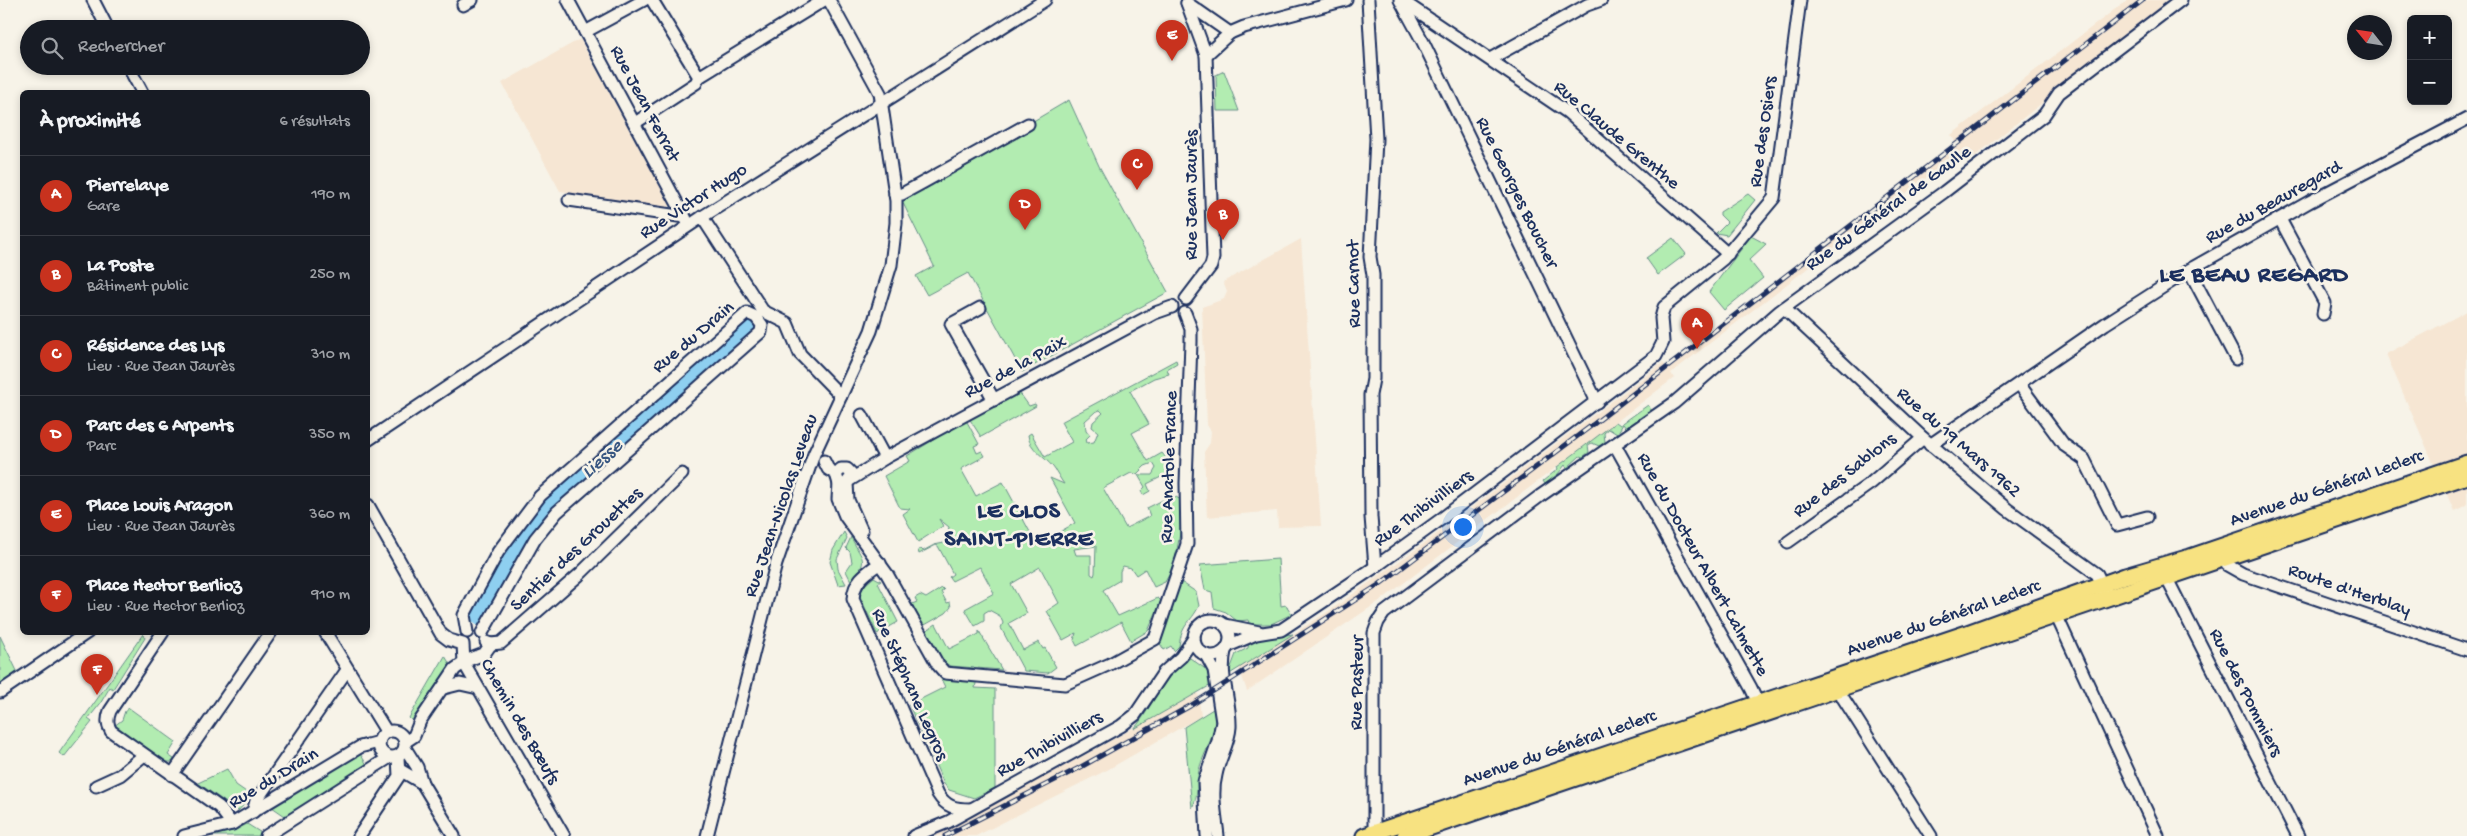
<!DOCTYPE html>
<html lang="fr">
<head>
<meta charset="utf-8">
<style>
	body { margin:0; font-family:"Gochi Hand",sans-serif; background:#242831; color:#f1f3f6 }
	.controls { position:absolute; right:15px; top:15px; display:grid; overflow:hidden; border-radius:8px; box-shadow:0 2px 8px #0003 }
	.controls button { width:45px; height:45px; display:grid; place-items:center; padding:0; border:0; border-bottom:1px solid #363941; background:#171b24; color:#f1f3f6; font:25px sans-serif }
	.compass { position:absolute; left:2347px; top:15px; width:45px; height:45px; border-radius:50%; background:#171b24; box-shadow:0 2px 8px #0003; rotate:300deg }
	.you { position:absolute; left:1462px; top:526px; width:18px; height:18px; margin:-12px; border:4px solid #fff; border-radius:50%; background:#1a73e8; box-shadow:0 0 0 8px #1a73e833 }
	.badge { display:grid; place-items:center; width:32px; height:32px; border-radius:50%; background:#c8321e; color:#fff; font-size:16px; font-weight:700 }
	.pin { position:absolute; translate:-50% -41px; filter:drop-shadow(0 1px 2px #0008) }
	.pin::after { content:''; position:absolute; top:26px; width:18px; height:15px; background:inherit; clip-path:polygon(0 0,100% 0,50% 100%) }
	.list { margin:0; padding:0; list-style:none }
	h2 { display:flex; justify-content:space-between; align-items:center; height:65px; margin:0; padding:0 20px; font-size:21px }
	h2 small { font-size:16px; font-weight:400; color:#9ea1a6 }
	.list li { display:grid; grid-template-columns:32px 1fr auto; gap:15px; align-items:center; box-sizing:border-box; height:80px; padding:0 20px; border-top:1px solid #363941 }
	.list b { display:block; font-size:19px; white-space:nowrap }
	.list p { margin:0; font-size:16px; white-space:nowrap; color:#9ea1a6 }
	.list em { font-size:16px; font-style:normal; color:#9ea1a6 }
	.icon { flex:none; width:28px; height:28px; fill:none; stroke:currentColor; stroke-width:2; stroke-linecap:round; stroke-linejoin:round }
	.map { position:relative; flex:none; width:2467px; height:836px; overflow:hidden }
	.search { position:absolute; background:#171b24; box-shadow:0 2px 8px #0003; left:20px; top:20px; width:350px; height:55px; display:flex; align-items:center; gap:12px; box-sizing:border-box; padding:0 18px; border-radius:28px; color:#9ea1a6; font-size:19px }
	.panel { position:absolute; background:#171b24; box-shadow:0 2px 8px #0003; left:20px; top:90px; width:350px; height:545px; border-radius:8px }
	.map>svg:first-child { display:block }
</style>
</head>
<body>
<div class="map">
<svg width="2467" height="836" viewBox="0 0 2467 836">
	<rect width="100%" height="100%" fill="#f7f3e8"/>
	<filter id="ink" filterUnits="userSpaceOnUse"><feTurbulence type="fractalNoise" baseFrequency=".02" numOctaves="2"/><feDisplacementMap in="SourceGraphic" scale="10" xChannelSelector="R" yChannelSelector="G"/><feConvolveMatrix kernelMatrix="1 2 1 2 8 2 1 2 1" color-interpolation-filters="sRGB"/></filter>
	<g filter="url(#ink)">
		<!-- built -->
		<g fill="#f6e6d3">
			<polygon points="2127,0 2173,0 1970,160 1962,151 1881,212 1671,373 1674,378 1384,598 1247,691 1239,668 1332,609 1422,545 1661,364 1663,363 1666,366 1955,142 1951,135"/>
			<polygon points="580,39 670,205 668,208 560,191 502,83"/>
			<polygon points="1301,239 1321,526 1278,527 1277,511 1207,517 1204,452 1210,443 1211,431 1207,425 1202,307 1224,299 1227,292 1223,282"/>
			<polygon points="2467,311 2467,505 2454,511 2386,354"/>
			<polygon points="1198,693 1201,716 1107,770 976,836 929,836 1059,769"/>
		</g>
		<!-- green -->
		<g fill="#b2ecb1" stroke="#668e88" fill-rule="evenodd">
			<polygon points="1224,71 1239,111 1217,111 1216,75"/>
			<polygon points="1069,100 1099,166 1168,292 1022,372 968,273 927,295 916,276 934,266 901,199"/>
			<polygon points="1748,194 1755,200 1727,235 1716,233 1727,222 1720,215 1720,212"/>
			<polygon points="1751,236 1766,244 1749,260 1763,278 1724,310 1709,292"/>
			<polygon points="1673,238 1686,254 1658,275 1646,258"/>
			<path d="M1176,360L1177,363L1167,369L1169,374L1154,378L1130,391L1149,424L1132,433L1148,461L1162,453L1167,459L1174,460L1172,480L1169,473L1147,484L1150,491L1143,495L1141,491L1145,487L1138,475H1152L1156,468L1153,463L1145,466L1137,474L1131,473L1103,488L1126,528L1150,516L1147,508L1165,499L1176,497L1181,500V528L1174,566L1165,582L1154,587L1145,569L1136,575L1131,568L1123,566L1120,571V580L1103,590L1118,616L1158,598L1161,601L1148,631L1131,641L1121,622L1077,646L1074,640L1076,633L1063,640L1047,611L1059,603L1040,567L1011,584L1027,613L1009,623L1023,650L1039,642L1043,649L1045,648L1056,667L1048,673L1024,671L1001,628L1003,623L1000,616L989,610L984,613V621L975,626L965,609L994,593L980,567L952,581L949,577L953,574L938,546L936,545L919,554L918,550L921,549L923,551L934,545L944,543L948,535L949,527L939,519L943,526L918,542L903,514L910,509L900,508L884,476L910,461L907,456L966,420L979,444L974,446L977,453L982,451L985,456L961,469L976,496L1003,482L1037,545L1075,523L1050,478L1064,484C1060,479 1057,472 1053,467C1045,457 1029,449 1028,435L1031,433L1045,457L1072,442L1061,422ZM1100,410L1103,413L1093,422L1092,427L1098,432L1094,442L1087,443L1086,439L1090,435L1086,430L1085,421L1095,412ZM1096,546L1095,573L1094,576L1091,574V555H1076L1074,549Z"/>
			<polygon points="1019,392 1029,406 1035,404 1036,406 981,437 969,418"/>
			<polygon points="1648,405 1652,411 1626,428 1623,424 1617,434 1609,429 1604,433 1605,442 1599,446 1592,443 1588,445 1589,452 1583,457 1580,456 1567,468 1565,465 1558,474 1545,484 1543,481 1558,469 1557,467 1616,422 1620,425"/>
			<polygon points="844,532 847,538 837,559 838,569 846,584 838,585 830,562 833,550"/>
			<path d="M851,537C863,562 869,557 852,583L846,571L852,562L850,552L846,548Z"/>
			<polygon points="1278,559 1281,606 1286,605 1292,614 1271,624 1249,624 1248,620 1237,621 1226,612 1214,608 1212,592 1205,590 1200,565"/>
			<polygon points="874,577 881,581 878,583 898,622 877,634 859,594 866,584"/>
			<path d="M1181,582L1196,592L1199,606C1190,624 1182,623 1179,646L1174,651L1171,646L1164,650L1156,637Z"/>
			<polygon points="942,588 944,590 941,592 947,603 950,602 951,607 946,613 923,626 912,604 917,602 915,598 920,595 926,598"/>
			<polygon points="936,624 949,649 979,634 979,631 1002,670 950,666 941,660 926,631"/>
			<polygon points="143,634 145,638 113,689 110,687 100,704 88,719 92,722 64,757 59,753"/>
			<polygon points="1293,634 1228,675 1236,654 1248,648 1249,640"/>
			<polygon points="0,636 18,673 0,684"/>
			<polygon points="445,656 451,666 415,718 411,720 409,718"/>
			<path d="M1190,658L1207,670L1211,685L1134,729C1154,705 1162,676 1190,658Z"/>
			<polygon points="945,675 977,679 975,688 995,689 995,788 974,798 949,790 944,784 909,705 945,687 941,679"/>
			<polygon points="129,708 176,742 168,755 174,759 172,762 162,762 114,726 122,720 125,711"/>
			<path d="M1213,709C1220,731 1204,750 1199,770C1196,784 1199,795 1192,808L1184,727Z"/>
			<polygon points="359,752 369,768 288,818 272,807"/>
			<polygon points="227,769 236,785 252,796 238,811 198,783"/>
			<polygon points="247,824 263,834 260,836 209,836 237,829"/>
		</g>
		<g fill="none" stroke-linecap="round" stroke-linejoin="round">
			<!-- river -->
			<polyline stroke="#8ecff0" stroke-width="19" points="480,616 514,555 551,506 752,326"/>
			<defs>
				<g id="minor">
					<polyline points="93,0 108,29"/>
					<polyline points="568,0 689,225"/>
					<polyline points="652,0 699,77"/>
					<polyline points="1368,0 1376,139 1370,257 1373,275 1373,379 1370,395 1371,517 1375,567"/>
					<polyline points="1400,0 1423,42 1597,402"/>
					<polyline points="1401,0 1567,112 1728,254"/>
					<polyline points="1187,3 1230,33 1244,27 1346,0"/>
					<polyline points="463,5 472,0"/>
					<polyline points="585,32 644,0"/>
					<polyline points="1206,55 1230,33"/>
					<polyline points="1490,59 1587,5 1601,0"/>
					<polyline points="128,66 142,92"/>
					<polyline points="635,123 696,83 699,77 824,0"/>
					<polyline points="895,195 902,194 924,182 1028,124"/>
					<polyline points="569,200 685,217"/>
					<polyline points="702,217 763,311 787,323 800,354 841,396"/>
					<polyline points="2280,219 2325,303 2323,314"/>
					<polyline points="2189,270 2236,359"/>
					<polyline points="1186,299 1211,266 1213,258 1206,55 1187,3"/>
					<polyline points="980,308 951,324 994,400"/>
					<polyline points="1784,308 1923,438 2007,509 2097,574 2105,591"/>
					<polyline points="2019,384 2064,445 2084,459 2117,525 2147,517"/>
					<polyline points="862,415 885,458"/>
					<polyline points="368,440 702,217 1045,0"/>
					<polyline points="1615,445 1751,688 1758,703 1757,711"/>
					<polyline points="1930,445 2105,324 2194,267 2309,202 2467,119"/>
					<polyline points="824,461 828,469 836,474 839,484 846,484 851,477 851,473 847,469 841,469 836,474"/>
					<polyline points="850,480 885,458 1155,313 1172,307"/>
					<polyline points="839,483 838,499 845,516 887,574 938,665 945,673 1065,684 1110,664 1155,639 1187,544 1186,483 1191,342 1191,329 1185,313"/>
					<polyline points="847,483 848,500 862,531"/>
					<polyline points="368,505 441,634 449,640 463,644 464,663 564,836"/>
					<polyline points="1788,542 1871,483 1923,438"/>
					<polyline points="2222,551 2227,565 2243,574 2467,650"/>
					<path d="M880,563C866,573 854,580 853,599L938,794C946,807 955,809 970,809"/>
					<polyline points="2164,573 2298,836"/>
					<polyline points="2057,617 2158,836"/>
					<circle cx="1212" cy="638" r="18"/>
					<polyline points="1225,625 1259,632"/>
					<path d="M163,632L110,711C107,719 107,724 111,731L219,807L232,824"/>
					<polyline points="325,632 386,731"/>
					<polyline points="467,632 464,615 498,552 540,496 747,313 756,317 762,325 761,332 588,485 557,512 535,539 482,633"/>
					<polyline points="491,644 501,643 579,575 682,474"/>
					<polyline points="1228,646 1256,634 1281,630 1375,567 1440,520 1656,356 1663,342 1661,318 1664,307 1723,259 1774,198 1800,0"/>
					<polyline points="1206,655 1214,670 1222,722 1218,741 1204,782 1207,836"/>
					<polyline points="1837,683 1843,698 1931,836"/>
					<polyline points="444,688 460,684 478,688"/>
					<polyline points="0,692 88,632"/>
					<circle cx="392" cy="744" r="13"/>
					<polyline points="405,742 414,736 420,721 455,669 468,660 484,654 491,644 486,642"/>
					<polyline points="405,748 417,767 422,783"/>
					<polyline points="400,770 422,783 454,836"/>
					<polyline points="172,775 271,632"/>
					<polyline points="96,786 120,775 144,755"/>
					<polyline points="253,812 256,801 347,670"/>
					<polyline points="184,836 232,824 360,747 379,742"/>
					<polyline points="266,836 390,757"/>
					<polyline points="359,836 399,776 398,757"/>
					<polyline points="707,836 776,564 814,454 871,331 891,265 896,223 896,201 880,93 829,0"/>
					<polyline points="914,836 948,822 1121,726 1135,715 1164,672 1181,657 1194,638"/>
					<path d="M1218,836C1216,816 1211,794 1216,775C1219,758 1229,744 1230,727C1231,701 1219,677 1225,651"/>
					<polyline points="1374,836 1374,633 1378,622 1384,613 1540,496 1674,403 1780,311 1944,192 2044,115 2059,93 2181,0"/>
				</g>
				<g id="major">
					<polyline points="1364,836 1967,633 2125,576 2190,557 2467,463"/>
					<polyline points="1405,836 2467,476"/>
				</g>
			</defs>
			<!-- minor casing -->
			<use href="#minor" stroke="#1b2f5e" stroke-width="15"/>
			<!-- major casing -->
			<use href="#major" stroke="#1b2f5e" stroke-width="19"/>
			<!-- minor -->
			<use href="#minor" stroke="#f7f3e8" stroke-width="11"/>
			<!-- major -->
			<use href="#major" stroke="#f7e281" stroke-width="15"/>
			<defs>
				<polyline id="rail" points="945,836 1079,768 1190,706 1380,584 1595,423 2143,0"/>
			</defs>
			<!-- rail casing -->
			<use href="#rail" stroke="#1b2f5e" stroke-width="5"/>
			<!-- rail -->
			<use href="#rail" stroke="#f7f3e8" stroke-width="3" stroke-dasharray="9" stroke-linecap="butt"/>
		</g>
	</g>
	<g text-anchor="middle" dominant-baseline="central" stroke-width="5" stroke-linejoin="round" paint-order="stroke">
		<!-- street labels -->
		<g font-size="19" fill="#1b2f5e" stroke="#f7f3e8">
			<text transform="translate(644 104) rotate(62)">Rue Jean Ferrat</text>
			<text transform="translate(1764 132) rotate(-82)">Rue des Osiers</text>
			<text transform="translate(1616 136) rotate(40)">Rue Claude Grenthe</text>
			<text transform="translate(1516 193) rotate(64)">Rue Georges Boucher</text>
			<text transform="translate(1192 195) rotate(-90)">Rue Jean Jaurès</text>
			<text transform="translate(694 202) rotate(-33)">Rue Victor Hugo</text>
			<text transform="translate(2274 203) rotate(-29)">Rue du Beauregard</text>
			<text transform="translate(1889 209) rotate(-36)">Rue du Général de Gaulle</text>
			<text transform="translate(1355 284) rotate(-91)">Rue Carnot</text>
			<text transform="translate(694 338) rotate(-40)">Rue du Drain</text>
			<text transform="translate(1016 368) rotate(-28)">Rue de la Paix</text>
			<text transform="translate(1958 443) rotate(41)">Rue du 19 Mars 1962</text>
			<text transform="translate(1170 467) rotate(-88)">Rue Anatole France</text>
			<text transform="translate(1845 476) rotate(-38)">Rue des Sablons</text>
			<text transform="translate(2327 489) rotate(-19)">Avenue du Général Leclerc</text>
			<text transform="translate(782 506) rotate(-71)">Rue Jean-Nicolas Leveau</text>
			<text transform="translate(1424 509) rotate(-36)">Rue Thibivilliers</text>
			<text transform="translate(577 550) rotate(-43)">Sentier des Grouettes</text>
			<text transform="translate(1702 565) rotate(61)">Rue du Docteur Albert Calmette</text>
			<text transform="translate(2349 591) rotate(19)">Route d'Herblay</text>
			<text transform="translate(1944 619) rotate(-19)">Avenue du Général Leclerc</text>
			<text transform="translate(1358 683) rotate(-89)">Rue Pasteur</text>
			<text transform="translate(909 685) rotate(66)">Rue Stéphane Legros</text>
			<text transform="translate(2245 693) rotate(63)">Rue des Pommiers</text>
			<text transform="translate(519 722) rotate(60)">Chemin des Bœufs</text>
			<text transform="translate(1050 745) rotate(-29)">Rue Thibivilliers</text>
			<text transform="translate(1560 749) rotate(-19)">Avenue du Général Leclerc</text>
			<text transform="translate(274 779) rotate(-31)">Rue du Drain</text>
		</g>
		<!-- water labels -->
		<g font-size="20" font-style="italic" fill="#385782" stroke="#f7f3e8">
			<text transform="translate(603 460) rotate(-42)">Liesse</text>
		</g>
		<!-- district labels -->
		<g font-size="24" font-weight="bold" letter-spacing="1" fill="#1b2f5e" stroke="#f7f3e8">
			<text x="2254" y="276">LE BEAU REGARD</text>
			<text x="1019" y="512">LE CLOS<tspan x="1019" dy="28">SAINT-PIERRE</tspan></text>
		</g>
	</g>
</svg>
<div class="controls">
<button>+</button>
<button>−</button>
</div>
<svg class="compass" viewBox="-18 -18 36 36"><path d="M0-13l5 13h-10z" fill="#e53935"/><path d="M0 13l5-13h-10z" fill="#9ea1a6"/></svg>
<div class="you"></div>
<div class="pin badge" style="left:1697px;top:349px">A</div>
<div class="pin badge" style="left:1223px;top:240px">B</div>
<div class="pin badge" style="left:1137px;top:190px">C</div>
<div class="pin badge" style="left:1025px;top:230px">D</div>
<div class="pin badge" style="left:1172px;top:61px">E</div>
<div class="pin badge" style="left:97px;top:695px">F</div>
<div class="search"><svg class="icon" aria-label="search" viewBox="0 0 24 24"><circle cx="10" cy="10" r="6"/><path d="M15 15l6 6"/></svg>Rechercher</div>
<section class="panel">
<h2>À proximité<small>6 résultats</small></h2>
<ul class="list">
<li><span class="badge">A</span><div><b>Pierrelaye</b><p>Gare</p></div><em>190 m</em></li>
<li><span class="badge">B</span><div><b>La Poste</b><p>Bâtiment public</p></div><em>250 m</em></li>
<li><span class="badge">C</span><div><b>Résidence des Lys</b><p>Lieu · Rue Jean Jaurès</p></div><em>310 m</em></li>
<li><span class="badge">D</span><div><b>Parc des 6 Arpents</b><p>Parc</p></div><em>350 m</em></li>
<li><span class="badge">E</span><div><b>Place Louis Aragon</b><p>Lieu · Rue Jean Jaurès</p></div><em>360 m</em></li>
<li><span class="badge">F</span><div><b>Place Hector Berlioz</b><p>Lieu · Rue Hector Berlioz</p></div><em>910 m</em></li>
</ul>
</section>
</div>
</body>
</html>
